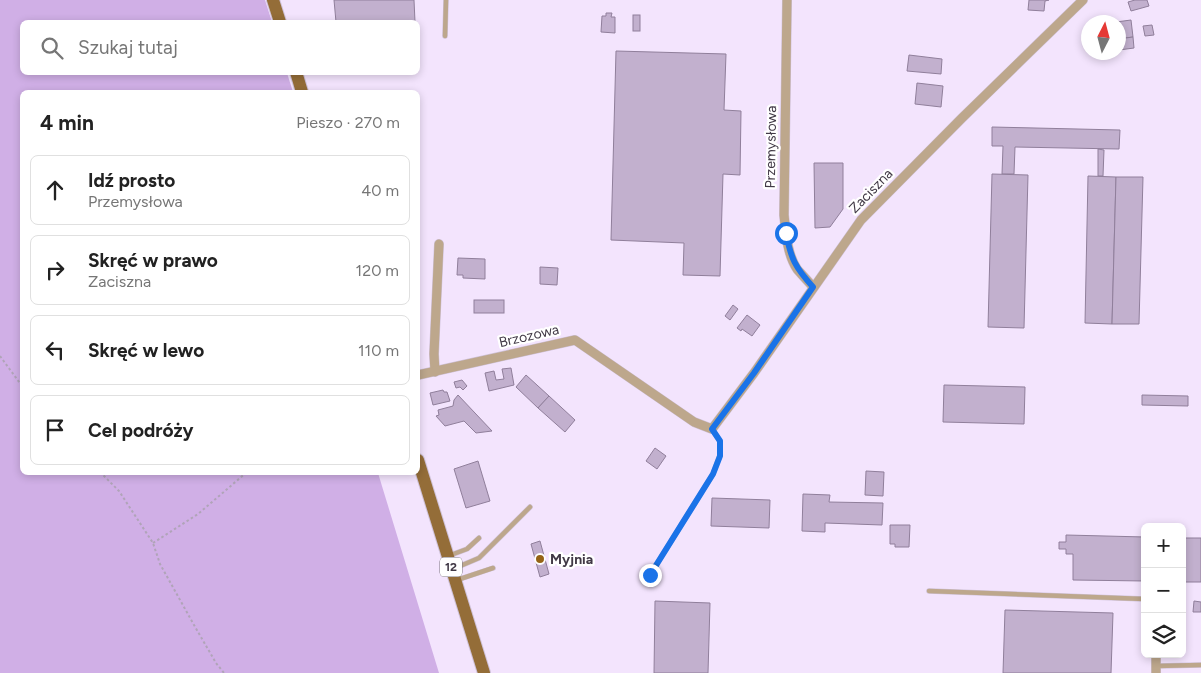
<!DOCTYPE html>
<html lang="pl">
<head>
<meta charset="utf-8">
<style>
	body { margin:0; font-family:Figtree,sans-serif; background:#f6f6f6; color:#222 }
	.controls { position:absolute; right:15px; bottom:15px; display:grid; overflow:hidden; border-radius:8px; box-shadow:0 2px 8px #0003 }
	.controls button { width:45px; height:45px; display:grid; place-items:center; padding:0; border:0; border-bottom:1px solid #e0e0e0; background:#fff; color:#222; font:25px sans-serif }
	.compass { position:absolute; left:1081px; top:15px; width:45px; height:45px; border-radius:50%; background:#fff; box-shadow:0 2px 8px #0003; rotate:6deg }
	.stop { position:absolute; width:15px; height:15px; margin:-11px; border:4px solid #1a73e8; border-radius:50%; background:#fff }
	.stop.end { background:#1a73e8; border-color:#fff; box-shadow:0 1px 5px #0008 }
	.list { margin:0; padding:0; list-style:none }
	h2 { display:flex; justify-content:space-between; align-items:center; height:65px; margin:0; padding:0 20px; font-size:21px }
	h2 small { font-size:16px; font-weight:400; color:#767676 }
	.list li { display:grid; grid-template-columns:32px 1fr auto; gap:15px; align-items:center; box-sizing:border-box; height:70px; margin:0 10px 10px; padding:0 10px; border:1px solid #e0e0e0; border-radius:8px }
	.list b { display:block; font-size:19px; white-space:nowrap }
	.list p { margin:0; font-size:16px; white-space:nowrap; color:#767676 }
	.list em { font-size:16px; font-style:normal; color:#767676 }
	.icon { flex:none; width:28px; height:28px; fill:none; stroke:currentColor; stroke-width:2; stroke-linecap:round; stroke-linejoin:round }
	.map { position:relative; flex:none; width:1201px; height:673px; overflow:hidden }
	.search { position:absolute; background:#fff; box-shadow:0 2px 8px #0003; left:20px; top:20px; width:400px; height:55px; display:flex; align-items:center; gap:12px; box-sizing:border-box; padding:0 18px; border-radius:8px; color:#767676; font-size:19px }
	.panel { position:absolute; background:#fff; box-shadow:0 2px 8px #0003; left:20px; top:90px; width:400px; height:385px; border-radius:8px }
	.map>svg:first-child { display:block }
</style>
</head>
<body>
<div class="map">
<svg width="1201" height="673" viewBox="0 0 1201 673">
	<rect width="100%" height="100%" fill="#f3e4fd"/>
	<!-- green -->
	<polygon fill="#d0afe6" points="0,0 265,0 272,22 22,22 22,72 287,73 293,92 22,92 22,472 378,473 439,673 0,673"/>
	<!-- building -->
	<g fill="#c2b0ce" stroke="#907f9b">
		<polygon points="334,0 414,0 415,22 336,22"/>
		<polygon points="1029,0 1049,0 1045,1 1044,11 1028,10"/>
		<polygon points="1135,0 1147,0 1149,6 1131,11 1128,2"/>
		<polygon points="606,13 612,13 611,17 615,17 615,33 601,32 602,16 606,16"/>
		<rect x="633" y="15" width="7" height="16"/>
		<polygon points="1131,20 1133,37 1118,39 1118,22 1116,22"/>
		<polygon points="1152,25 1154,35 1145,36 1143,26"/>
		<polygon points="1133,37 1134,48 1119,50 1118,39"/>
		<polygon points="616,51 726,54 724,110 741,111 740,175 723,174 720,276 683,275 684,243 611,240"/>
		<polygon points="909,55 942,59 941,74 907,71"/>
		<polygon points="917,83 943,86 941,107 915,104"/>
		<polygon points="992,127 1120,130 1119,149 1015,147 1014,174 1002,174 1003,146 992,146"/>
		<polygon points="1098,149 1104,150 1103,176 1098,176"/>
		<polygon points="814,163 843,163 843,209 830,227 815,228"/>
		<polygon points="992,174 1028,175 1024,328 988,327"/>
		<polygon points="1088,176 1116,177 1112,324 1085,323"/>
		<polygon points="1116,177 1143,177 1139,324 1112,324"/>
		<polygon points="458,258 485,259 485,279 463,278 463,275 457,275"/>
		<polygon points="540,267 558,268 557,285 540,284"/>
		<rect x="474" y="300" width="30" height="13"/>
		<polygon points="733,305 738,309 730,320 725,316"/>
		<polygon points="747,315 760,325 752,336 742,329 741,331 737,328"/>
		<polygon points="511,368 514,385 489,391 485,373 494,371 496,380 504,379 502,369"/>
		<polygon points="526,375 549,396 538,408 516,387"/>
		<polygon points="462,380 467,386 463,390 460,387 456,388 454,382"/>
		<polygon points="944,385 1025,387 1024,424 943,422"/>
		<polygon points="443,390 444,392 447,392 450,401 433,405 430,393"/>
		<polygon points="458,395 492,431 476,433 464,421 445,426 436,416 439,415 438,410 453,406 454,400"/>
		<polygon points="1142,395 1188,396 1188,406 1142,405"/>
		<polygon points="549,396 575,420 565,432 538,408"/>
		<polygon points="655,448 666,456 657,469 646,461"/>
		<polygon points="478,461 490,501 466,508 454,469"/>
		<polygon points="866,471 884,472 883,496 865,495"/>
		<polygon points="803,494 830,495 829,502 883,503 882,525 825,523 825,532 802,531"/>
		<polygon points="712,498 770,500 769,528 711,526"/>
		<polygon points="890,525 910,525 909,547 895,547 895,544 890,544"/>
		<polygon points="1066,535 1145,537 1145,581 1073,580 1073,554 1066,554 1066,549 1059,549 1059,542 1066,542"/>
		<rect x="1182" y="538" width="19" height="44"/>
		<polygon points="540,541 549,574 540,577 531,544"/>
		<polygon points="655,601 710,603 708,673 654,673"/>
		<polygon points="1194,601 1201,602 1201,612 1193,612"/>
		<polygon points="1005,610 1113,613 1111,673 1003,673"/>
	</g>
	<g fill="none" stroke-linecap="round" stroke-linejoin="round">
		<defs>
			<g id="service">
				<polyline points="445,36 446,0"/>
				<polyline points="448,556 467,549 479,538"/>
				<polyline points="453,569 479,558 530,507"/>
				<polyline points="650,575 713,474 720,455 720,441 712,429"/>
				<polyline points="457,580 493,568"/>
				<polyline points="929,591 1145,599"/>
				<polyline points="1156,666 1201,665"/>
			</g>
			<g id="minor">
				<path d="M787,0L784,215C786,233 787,254 797,269C802,275 808,281 813,287"/>
				<polyline points="435,372 434,354 439,244"/>
				<polyline points="418,375 575,340 694,422 712,429 754,373 861,220 962,118 1083,0"/>
				<polyline points="1156,673 1156,654"/>
			</g>
			<g id="primary">
				<polyline points="273,0 280,22"/>
				<polyline points="296,72 302,92"/>
				<polyline points="418,460 484,673"/>
			</g>
		</defs>
		<!-- service casing -->
		<use href="#service" stroke="#cfc2d8" stroke-width="5.5"/>
		<!-- minor casing -->
		<use href="#minor" stroke="#cfc2d8" stroke-width="10"/>
		<!-- primary casing -->
		<use href="#primary" stroke="#cfc2d8" stroke-width="14"/>
		<!-- path -->
		<g stroke="#b0a4b8" stroke-width="2" stroke-dasharray="2.5 2.5" stroke-linecap="butt">
			<polyline points="0,356 22,386"/>
			<polyline points="100,472 119,491 153,543 160,564 194,625 216,663 224,673"/>
			<polyline points="153,543 198,514 247,472"/>
		</g>
		<!-- service -->
		<use href="#service" stroke="#bda78c" stroke-width="4.5"/>
		<!-- minor -->
		<use href="#minor" stroke="#bda78c" stroke-width="9"/>
		<!-- primary -->
		<use href="#primary" stroke="#946d38" stroke-width="12"/>
	</g>
	<g fill="none" stroke-linecap="round" stroke-linejoin="round">
		<!-- route -->
		<path stroke="#1a73e8" stroke-width="6" d="M650,575L713,474L720,456V441L712,429L754,373L813,287C795,267 791,259 786,233"/>
	</g>
	<!-- markers -->
	<circle fill="#956315" stroke="#fff" stroke-width="2" cx="540" cy="559" r="5"/>
	<g text-anchor="middle" dominant-baseline="central" stroke-width="4.5" stroke-linejoin="round" paint-order="stroke">
		<!-- shield labels -->
		<rect fill="#fff" stroke="#7a747e" stroke-width="1" x="440" y="557.5" width="22" height="19" rx="4"/>
		<g font-size="12" font-weight="bold" fill="#413946">
			<text x="451" y="567">12</text>
		</g>
		<!-- street labels -->
		<g font-size="14" fill="#413946" stroke="#fff">
			<text transform="translate(771 147) rotate(-89)">Przemysłowa</text>
			<text transform="translate(871 191) rotate(-46)">Zaciszna</text>
			<text transform="translate(529 336) rotate(-13)">Brzozowa</text>
		</g>
		<!-- poi labels -->
		<g font-size="14" font-weight="bold" fill="#413946" stroke="#fff" text-anchor="start">
			<text x="550" y="559">Myjnia</text>
		</g>
	</g>
</svg>
<div class="controls">
<button>+</button>
<button>−</button>
<button><svg class="icon" aria-label="layers" viewBox="0 0 24 24"><path d="M12 4l9 5-9 5-9-5zM3 14l9 5 9-5"/></svg></button>
</div>
<svg class="compass" viewBox="-18 -18 36 36"><path d="M0-13l5 13h-10z" fill="#e53935"/><path d="M0 13l5-13h-10z" fill="#767676"/></svg>
<div class="stop" style="left:786px;top:233px"></div>
<div class="stop end" style="left:650px;top:575px"></div>
<div class="search"><svg class="icon" aria-label="search" viewBox="0 0 24 24"><circle cx="10" cy="10" r="6"/><path d="M15 15l6 6"/></svg>Szukaj tutaj</div>
<section class="panel">
<h2>4 min<small>Pieszo · 270 m</small></h2>
<ul class="list">
<li><svg class="icon" aria-label="ahead" viewBox="0 0 24 24"><path d="M12 20V5M6 11l6-6 6 6"/></svg><div><b>Idź prosto</b><p>Przemysłowa</p></div><em>40 m</em></li>
<li><svg class="icon" aria-label="right" viewBox="0 0 24 24"><path d="M7 20v-9h11M14 6l5 5-5 5"/></svg><div><b>Skręć w prawo</b><p>Zaciszna</p></div><em>120 m</em></li>
<li><svg class="icon" aria-label="left" viewBox="0 0 24 24"><path d="M17 20v-9H6M10 6l-5 5 5 5"/></svg><div><b>Skręć w lewo</b></div><em>110 m</em></li>
<li><svg class="icon" aria-label="arrive" viewBox="0 0 24 24"><path d="M6 21V4h12l-3 4 3 4H6"/></svg><div><b>Cel podróży</b></div></li>
</ul>
</section>
</div>
</body>
</html>
